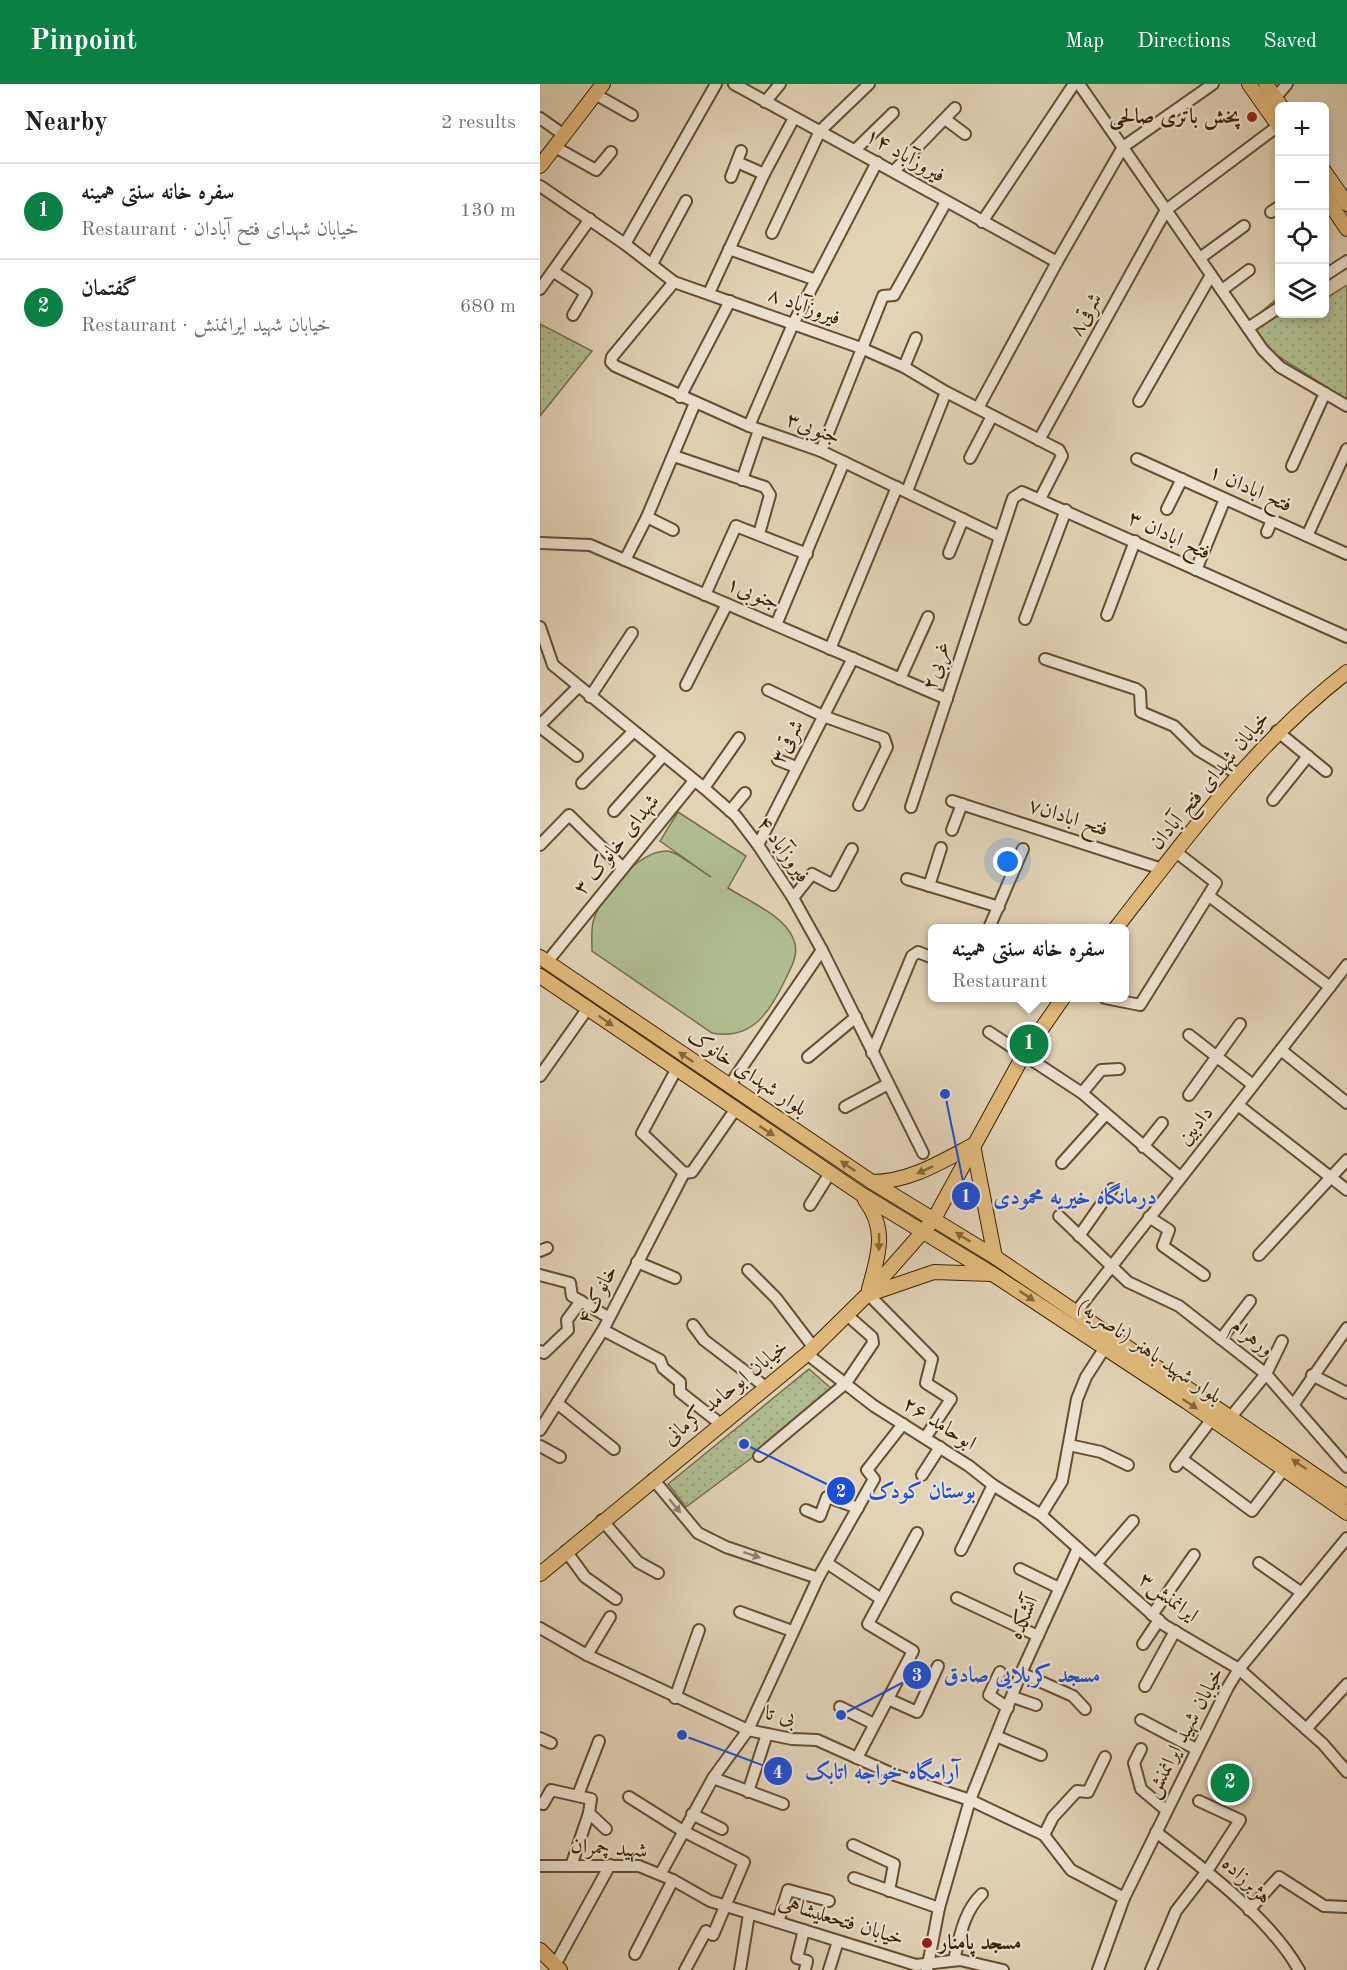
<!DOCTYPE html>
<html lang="en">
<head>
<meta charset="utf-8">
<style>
	body { margin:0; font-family:"Old Standard TT",Amiri,serif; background:#f2f2f2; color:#202124 }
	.controls { position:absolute; right:18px; top:18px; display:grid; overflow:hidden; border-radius:9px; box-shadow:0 3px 9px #0003 }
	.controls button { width:54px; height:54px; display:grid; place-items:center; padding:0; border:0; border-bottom:2px solid #e0e0e0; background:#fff; color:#202124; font:30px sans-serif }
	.you { position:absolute; left:468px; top:778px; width:21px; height:21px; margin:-15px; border:4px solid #fff; border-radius:50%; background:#1a73e8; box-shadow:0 0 0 9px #1a73e833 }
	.badge { display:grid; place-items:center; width:39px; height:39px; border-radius:50%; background:#0b8043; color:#fff; font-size:20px; font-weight:700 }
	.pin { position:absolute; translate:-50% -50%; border:3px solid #fff; box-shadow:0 2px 6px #0006 }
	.popup { position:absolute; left:388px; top:840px; width:201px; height:78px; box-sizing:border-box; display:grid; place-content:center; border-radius:9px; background:#fff; filter:drop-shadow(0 2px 4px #0005); font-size:20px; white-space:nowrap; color:#757577 }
	.popup b { font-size:22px; color:#202124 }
	.popup::after { content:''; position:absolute; left:50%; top:100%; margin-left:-12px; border:12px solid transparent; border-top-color:#fff }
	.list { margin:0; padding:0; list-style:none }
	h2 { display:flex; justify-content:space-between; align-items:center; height:78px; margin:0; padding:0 24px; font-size:26px }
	h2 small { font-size:20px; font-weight:400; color:#757577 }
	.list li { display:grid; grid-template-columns:39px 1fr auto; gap:18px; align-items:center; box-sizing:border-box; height:96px; padding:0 24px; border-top:2px solid #e0e0e0 }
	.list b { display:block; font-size:22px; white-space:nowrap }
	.list p { margin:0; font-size:20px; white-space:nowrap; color:#757577 }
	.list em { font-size:20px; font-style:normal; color:#757577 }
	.icon { flex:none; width:33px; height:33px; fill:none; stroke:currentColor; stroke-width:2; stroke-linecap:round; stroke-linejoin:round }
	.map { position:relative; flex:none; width:807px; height:1886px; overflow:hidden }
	header { display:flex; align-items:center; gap:36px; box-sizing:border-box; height:84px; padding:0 30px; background:#0b8043; color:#fff }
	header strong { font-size:28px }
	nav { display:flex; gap:33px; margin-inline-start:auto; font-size:21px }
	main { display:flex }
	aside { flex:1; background:#fff }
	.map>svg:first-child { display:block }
</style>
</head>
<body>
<header>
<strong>Pinpoint</strong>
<nav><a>Map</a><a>Directions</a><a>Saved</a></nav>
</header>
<main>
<aside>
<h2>Nearby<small>2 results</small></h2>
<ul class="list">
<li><span class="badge">1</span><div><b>سفره خانه سنتی همینه</b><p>Restaurant · خیابان شهدای فتح آبادان</p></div><em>130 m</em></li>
<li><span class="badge">2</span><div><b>گفتمان</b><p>Restaurant · خیابان شهید ایرانمنش</p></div><em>680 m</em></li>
</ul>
</aside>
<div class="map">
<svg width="807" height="1886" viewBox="0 0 807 1886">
	<defs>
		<pattern id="park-dots" width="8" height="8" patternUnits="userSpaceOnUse" patternTransform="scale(1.5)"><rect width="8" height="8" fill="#b0bd90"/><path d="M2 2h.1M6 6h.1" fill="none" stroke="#98a27a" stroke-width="1.8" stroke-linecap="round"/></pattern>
	</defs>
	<rect width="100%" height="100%" fill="#e2d3b7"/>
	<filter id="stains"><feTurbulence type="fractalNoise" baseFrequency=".00333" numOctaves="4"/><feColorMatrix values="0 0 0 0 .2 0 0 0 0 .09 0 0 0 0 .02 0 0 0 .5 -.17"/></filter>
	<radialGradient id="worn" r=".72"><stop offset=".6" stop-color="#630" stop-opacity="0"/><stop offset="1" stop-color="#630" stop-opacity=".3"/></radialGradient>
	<!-- grass -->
	<path fill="#b0bd90" stroke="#766f48" stroke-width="1.5" d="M138,728L206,772L188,804C210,818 243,831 253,854C260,868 252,882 246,894C231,926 213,957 172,949L52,867C52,858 51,847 53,838C60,812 98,767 127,767C137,767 160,787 171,793L120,757Z"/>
	<!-- park -->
	<g fill="url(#park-dots)" stroke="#766f48" stroke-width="1.5">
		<polygon points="807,201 807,316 733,269 709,238 739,213 740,230 784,230 785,215"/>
		<polygon points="0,240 52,267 0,332"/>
		<polygon points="269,1285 293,1306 217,1370 146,1423 128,1400"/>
	</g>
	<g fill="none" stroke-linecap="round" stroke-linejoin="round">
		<defs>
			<g id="minor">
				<polyline points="194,0 517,178"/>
				<polyline points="539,0 723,266 740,283 807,322"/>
				<polyline points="55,10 92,31"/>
				<polyline points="735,14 747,0"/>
				<polyline points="225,18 240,0"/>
				<polyline points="0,34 24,51"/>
				<polyline points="405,35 425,50"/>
				<polyline points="15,63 56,86 71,68"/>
				<polyline points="315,66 353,29"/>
				<polyline points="197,78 224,90"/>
				<polyline points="354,87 415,24"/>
				<polyline points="191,93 201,67"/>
				<polyline points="0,102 85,160 134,198 321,264 364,283 406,308 519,366 522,372 500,415"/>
				<polyline points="731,128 740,122"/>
				<polyline points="442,138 534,0"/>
				<polyline points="232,149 280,47 329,0"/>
				<polyline points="85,160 176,0"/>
				<polyline points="189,165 276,196"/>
				<polyline points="660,174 704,142"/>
				<polyline points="112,180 146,117"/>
				<polyline points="14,188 46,209 33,231"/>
				<polyline points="784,192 807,177"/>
				<polyline points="134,198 72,273 71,278 75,282 209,342 281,367 460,453"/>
				<polyline points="0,205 50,135"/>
				<polyline points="682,206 709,186"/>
				<polyline points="169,209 224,90 254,34"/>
				<polyline points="708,244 740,223"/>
				<polyline points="364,283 376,254"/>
				<polyline points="140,313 190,217"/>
				<polyline points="599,317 671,191"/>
				<polyline points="438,324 517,178 583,63 673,0"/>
				<polyline points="209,342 253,240 337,78"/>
				<polyline points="499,356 626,126 738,42"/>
				<polyline points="281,367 343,212 354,211 406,118"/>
				<polyline points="134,372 225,403 230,411 219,450"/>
				<polyline points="430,374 452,332"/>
				<polyline points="597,375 807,470"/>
				<polyline points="752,382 785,309"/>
				<polyline points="202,396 219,346"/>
				<polyline points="367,407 406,308"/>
				<polyline points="627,425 642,395"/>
				<polyline points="107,433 133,446"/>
				<polyline points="727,448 732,436"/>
				<polyline points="767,452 807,365"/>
				<polyline points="0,459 50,461 407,615"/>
				<polyline points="409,469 423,435"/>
				<polyline points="85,476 107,433 155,319"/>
				<polyline points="656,486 685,415"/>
				<polyline points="165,511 196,442 267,470"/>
				<polyline points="567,531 595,457"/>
				<polyline points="485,535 526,426"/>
				<polyline points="236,541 304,378"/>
				<polyline points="0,543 13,581 164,704 196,732 218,761 253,814 282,866 383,1069"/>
				<polyline points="290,565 357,403"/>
				<polyline points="505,575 596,605 600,608 601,628 634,642 658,666 698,690"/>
				<polyline points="360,595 388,533"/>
				<polyline points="146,601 187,520"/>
				<polyline points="228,606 283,632 344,654 347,663 319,721"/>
				<polyline points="50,613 92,549"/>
				<polyline points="0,641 38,603"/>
				<polyline points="0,643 37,672"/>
				<polyline points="737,647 786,687"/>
				<polyline points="238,676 256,683"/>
				<polyline points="42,699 93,648"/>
				<polyline points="164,704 199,654"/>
				<polyline points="733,716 768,672"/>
				<polyline points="412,717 622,785"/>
				<polyline points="371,723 473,414 482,408 807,553"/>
				<polyline points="74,727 123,672"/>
				<polyline points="190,727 205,709"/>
				<polyline points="412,746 422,720"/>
				<polyline points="0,761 29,731 83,784"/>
				<polyline points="218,761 313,574"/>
				<polyline points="367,795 459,823"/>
				<polyline points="389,802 401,764"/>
				<polyline points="669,812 790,903"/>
				<polyline points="253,814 272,790 293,801 312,765"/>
				<polyline points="449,844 483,765"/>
				<polyline points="7,878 154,697"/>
				<polyline points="565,914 600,921 676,799 636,768"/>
				<polyline points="449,948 542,1009 640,1093"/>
				<polyline points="649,951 713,1001"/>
				<polyline points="741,966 807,1019"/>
				<polyline points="332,969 372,872 378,868 393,874"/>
				<polyline points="268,973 316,933"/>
				<polyline points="136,986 102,1049 144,1089"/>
				<polyline points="0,992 48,924"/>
				<polyline points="189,1002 282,866"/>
				<polyline points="542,1009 561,986 579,985"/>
				<polyline points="649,1011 700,940"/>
				<polyline points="698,1021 807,1106"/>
				<polyline points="305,1023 348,1000"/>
				<polyline points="603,1063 622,1039"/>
				<polyline points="522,1079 566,1030"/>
				<polyline points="144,1089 152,1088 195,1026"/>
				<polyline points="270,1121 290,1089"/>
				<polyline points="519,1132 588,1198 639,1222 726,1290 807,1383"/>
				<polyline points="609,1133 629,1146 623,1162 664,1191"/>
				<polyline points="539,1152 572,1105"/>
				<polyline points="0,1167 7,1164"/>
				<polyline points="719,1171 807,1076"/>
				<polyline points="97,1178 135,1194"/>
				<polyline points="208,1186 236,1214 274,1264"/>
				<polyline points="0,1191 30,1199 32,1212 68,1233"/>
				<polyline points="328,1210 392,1275 386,1299 411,1315 385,1354"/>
				<polyline points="536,1228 807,881"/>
				<polyline points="153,1241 164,1256 227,1304"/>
				<polyline points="63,1246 120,1276 123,1284 140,1298 140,1308 182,1341"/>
				<polyline points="681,1255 710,1217"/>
				<polyline points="0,1267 4,1269 28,1246 27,1236 41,1217"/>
				<polyline points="267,1270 334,1322 429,1382 453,1401 501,1431 624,1541 699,1585 783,1660 807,1688"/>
				<polyline points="772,1291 807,1309"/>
				<polyline points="17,1319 74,1365"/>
				<polyline points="754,1320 807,1244"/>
				<polyline points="690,1334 726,1290 742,1257"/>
				<polyline points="0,1346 63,1246 144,1089"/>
				<polyline points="529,1361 561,1368 588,1381"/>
				<polyline points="0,1362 20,1373"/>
				<polyline points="219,1372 306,1299 333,1259 332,1253 307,1231"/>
				<polyline points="642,1375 712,1427 744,1385"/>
				<polyline points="636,1382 672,1335"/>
				<polyline points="382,1391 400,1363"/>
				<polyline points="113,1395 158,1449 186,1463 278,1494"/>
				<polyline points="266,1426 280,1432 287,1413 318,1424"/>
				<polyline points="501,1431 522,1397 537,1315 546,1293 564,1265"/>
				<polyline points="62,1436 98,1478 118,1489"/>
				<polyline points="421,1466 453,1401"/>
				<polyline points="26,1467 45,1493 76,1515"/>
				<polyline points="287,1479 341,1515"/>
				<polyline points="719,1479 762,1509"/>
				<polyline points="556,1480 593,1437"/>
				<polyline points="480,1485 519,1504"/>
				<polyline points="417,1514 498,1552"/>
				<polyline points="200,1528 252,1547"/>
				<polyline points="612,1531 654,1471"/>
				<polyline points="0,1544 47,1571 208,1646 252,1655 277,1656 355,1691 430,1716 504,1751 531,1786 584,1814"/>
				<polyline points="603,1560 619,1536"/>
				<polyline points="47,1571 70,1533"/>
				<polyline points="460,1588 449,1611 468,1624"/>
				<polyline points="481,1589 533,1612 545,1625"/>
				<polyline points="605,1602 635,1547"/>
				<polyline points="473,1613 496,1621"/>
				<polyline points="135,1614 159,1546"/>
				<polyline points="348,1615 377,1628 398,1582"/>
				<polyline points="300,1623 334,1640"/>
				<polyline points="601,1636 656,1665"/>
				<polyline points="766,1645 807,1600"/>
				<polyline points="456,1652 501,1671"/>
				<polyline points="0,1654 11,1659"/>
				<polyline points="601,1665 594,1679 601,1705 626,1726"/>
				<polyline points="317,1674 373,1567 328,1540 377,1449"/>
				<polyline points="173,1694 243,1720"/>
				<polyline points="208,1708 227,1650"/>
				<polyline points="38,1711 59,1657"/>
				<polyline points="89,1713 143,1747 204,1778 173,1851 166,1847 145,1886"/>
				<polyline points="0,1719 3,1720 11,1706 51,1715 49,1729 31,1782"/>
				<polyline points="49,1729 66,1745"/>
				<polyline points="152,1730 182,1745"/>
				<path d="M616,1748C663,1784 730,1834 759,1886"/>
				<polyline points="504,1751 513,1733 537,1707 548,1708 565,1673"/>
				<polyline points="313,1761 354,1780 349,1807"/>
				<polyline points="0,1782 99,1782 133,1796 170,1817 376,1881 420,1876 463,1886"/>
				<polyline points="121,1789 173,1694 208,1646 278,1494 334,1395 327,1386 363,1340"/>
				<polyline points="314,1794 399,1824"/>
				<polyline points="709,1826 739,1793 784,1822 807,1823"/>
				<polyline points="238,1838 248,1806 289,1817"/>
				<polyline points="264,1846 257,1874 267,1877 265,1886"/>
				<polyline points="95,1870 133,1796"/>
				<path d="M414,1876C420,1852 424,1827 442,1810"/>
				<polyline points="15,1881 70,1781"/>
				<polyline points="200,1886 209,1830"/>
				<polyline points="289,1886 298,1857"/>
				<polyline points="387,1886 399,1824 430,1716 481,1589 538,1464"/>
				<polyline points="558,1886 584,1814 688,1603 699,1585 807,1454"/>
				<polyline points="611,1886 636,1827 667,1787 700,1736 659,1717"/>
			</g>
			<g id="major">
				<polyline points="709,0 740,44"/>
				<polyline points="726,0 741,22"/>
				<polyline points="0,82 63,0"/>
				<polyline points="784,87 807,120"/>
				<polyline points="784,111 807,145"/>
				<path d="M576,844C647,753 715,659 807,588"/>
				<polyline points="0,873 332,1098 455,1173 807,1413"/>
				<polyline points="0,892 321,1110 454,1191 647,1318 807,1429"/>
				<path d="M332,1098C369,1098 401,1078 433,1061L455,1173"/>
				<path d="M325,1116C348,1146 338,1172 329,1205"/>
				<polyline points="330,1210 394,1188 451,1190"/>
				<polyline points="0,1490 267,1270 328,1210 394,1135 484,970 523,914"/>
				<polyline points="0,1866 20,1886"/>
			</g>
		</defs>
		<!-- minor casing -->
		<use href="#minor" stroke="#654e2e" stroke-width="14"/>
		<!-- major casing -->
		<use href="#major" stroke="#3b2101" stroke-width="16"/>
		<!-- minor -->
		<use href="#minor" stroke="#ece2d0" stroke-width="10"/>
		<!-- major -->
		<use href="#major" stroke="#e1ba7c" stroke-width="14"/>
	</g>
	<!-- one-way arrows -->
	<defs><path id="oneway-solid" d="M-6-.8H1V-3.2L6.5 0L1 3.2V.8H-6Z" transform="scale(1.5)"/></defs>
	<g fill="#866638">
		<use href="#oneway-solid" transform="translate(66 937) rotate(35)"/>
		<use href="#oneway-solid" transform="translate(146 973) rotate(-146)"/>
		<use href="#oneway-solid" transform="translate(227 1047) rotate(33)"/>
		<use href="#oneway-solid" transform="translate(308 1082) rotate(-146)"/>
		<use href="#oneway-solid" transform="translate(385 1086) rotate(155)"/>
		<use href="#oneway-solid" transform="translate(423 1153) rotate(-148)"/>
		<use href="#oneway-solid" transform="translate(339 1158) rotate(91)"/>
		<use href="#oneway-solid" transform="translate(487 1212) rotate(34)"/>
		<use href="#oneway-solid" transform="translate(650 1320) rotate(34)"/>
		<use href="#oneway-solid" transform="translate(759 1380) rotate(-146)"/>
	</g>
	<g fill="#948268">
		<use href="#oneway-solid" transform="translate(135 1422) rotate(50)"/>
		<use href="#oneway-solid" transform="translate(212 1471) rotate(18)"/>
	</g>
	<!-- markers -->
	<g fill="#8f2418" stroke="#ece2d0" stroke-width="2">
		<circle cx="712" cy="33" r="6"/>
		<circle cx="387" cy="1859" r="6"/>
	</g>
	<g text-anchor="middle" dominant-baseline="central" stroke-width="4.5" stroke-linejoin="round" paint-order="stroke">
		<!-- poi labels -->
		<g font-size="21" font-weight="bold" fill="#3b2101" stroke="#ece2d0" text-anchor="end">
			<text x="700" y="33">پخش باتری صالحی</text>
			<text x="399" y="1859" text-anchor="start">مسجد پامنار</text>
		</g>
		<!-- street labels -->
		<g font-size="21" fill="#3b2101" stroke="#ece2d0">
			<text transform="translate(365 72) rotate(30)">فیروزآباد ۱۴</text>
			<text transform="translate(264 223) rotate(20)">فیروزآباد ۸</text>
			<text transform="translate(546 231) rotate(-61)">شرقی۸</text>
			<text transform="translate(273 345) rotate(21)">جنوبی۳</text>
			<text transform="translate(710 405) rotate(24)">فتح ابادان ۱</text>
			<text transform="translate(629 452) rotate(25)">فتح ابادان ۳</text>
			<text transform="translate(213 510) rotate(23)">جنوبی۱</text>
			<text transform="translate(397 582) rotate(-72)">غربی۲</text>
			<text transform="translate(248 658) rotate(-62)">شرقی۳</text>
			<text transform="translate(670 697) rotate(-50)">خیابان شهدای فتح آبادان</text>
			<text transform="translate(528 734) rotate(18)">فتح ابادان۷</text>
			<text transform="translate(77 761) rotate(-51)">شهدای خانوک ۳</text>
			<text transform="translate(243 766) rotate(55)">فیروزآباد ۴</text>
			<text transform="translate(207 989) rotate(34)">بلوار شهدای خانوک</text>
			<text transform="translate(656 1042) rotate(-51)">دادبین</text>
			<text transform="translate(58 1211) rotate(-63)">خانوک۴</text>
			<text transform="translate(712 1254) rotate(38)">ورهرام</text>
			<text transform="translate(609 1268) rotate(34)">بلوار شهید باهنر (ناصریه)</text>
			<text transform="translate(186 1309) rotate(-39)">خیابان ابوحامد کرمانی</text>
			<text transform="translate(399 1340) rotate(32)">ابوحامد ۲۶</text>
			<text transform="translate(628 1514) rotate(37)">ایرانمنش۳</text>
			<text transform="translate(484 1534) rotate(-66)">آتشکده</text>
			<text transform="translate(240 1632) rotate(9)">بی تا</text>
			<text transform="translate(645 1649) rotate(-62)">خیابان شهید ایرانمنش</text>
			<text transform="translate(69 1765) rotate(4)">شهید چمران</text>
			<text transform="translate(706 1797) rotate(43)">هژبرزاده</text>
			<text transform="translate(301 1837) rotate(17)">خیابان فتحعلیشاهی</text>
		</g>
	</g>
	<!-- callouts -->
	<path fill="none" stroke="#1d4ed8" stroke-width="2" d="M405 1010L426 1112M204 1360L301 1407M301 1631L377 1591M142 1651L238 1687"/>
	<g fill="#1d4ed8" stroke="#ece2d0" stroke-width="2">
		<circle cx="405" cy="1010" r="6"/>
		<circle cx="204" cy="1360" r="6"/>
		<circle cx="301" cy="1631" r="6"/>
		<circle cx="142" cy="1651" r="6"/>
		<circle cx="426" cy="1112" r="15"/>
		<circle cx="301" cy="1407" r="15"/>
		<circle cx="377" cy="1591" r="15"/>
		<circle cx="238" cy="1687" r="15"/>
	</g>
	<g font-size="18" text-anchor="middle" font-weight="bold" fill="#fff">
		<text x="426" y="1118">1</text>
		<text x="301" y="1413">2</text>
		<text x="377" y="1597">3</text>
		<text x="238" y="1694">4</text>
	</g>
	<g font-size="22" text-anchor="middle" font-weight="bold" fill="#1d4ed8" stroke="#ece2d0" stroke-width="4.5" stroke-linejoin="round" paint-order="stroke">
		<text x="535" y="1120">درمانگاه خیریه محمودی</text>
		<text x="382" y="1414">بوستان کودک</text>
		<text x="482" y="1598">مسجد کربلایی صادق</text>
		<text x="342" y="1695">آرامگاه خواجه اتابک</text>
	</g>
	<rect width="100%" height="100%" filter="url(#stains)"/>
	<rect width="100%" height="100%" fill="url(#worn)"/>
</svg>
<div class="controls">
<button>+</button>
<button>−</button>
<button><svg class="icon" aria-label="locate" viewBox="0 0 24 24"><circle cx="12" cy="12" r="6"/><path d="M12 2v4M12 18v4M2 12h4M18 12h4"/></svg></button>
<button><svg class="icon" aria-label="layers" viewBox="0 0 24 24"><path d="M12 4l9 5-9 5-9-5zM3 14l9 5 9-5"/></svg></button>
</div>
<div class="you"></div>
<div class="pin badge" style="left:489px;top:960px">1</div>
<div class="popup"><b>سفره خانه سنتی همینه</b>Restaurant</div>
<div class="pin badge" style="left:690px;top:1699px">2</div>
</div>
</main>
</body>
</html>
